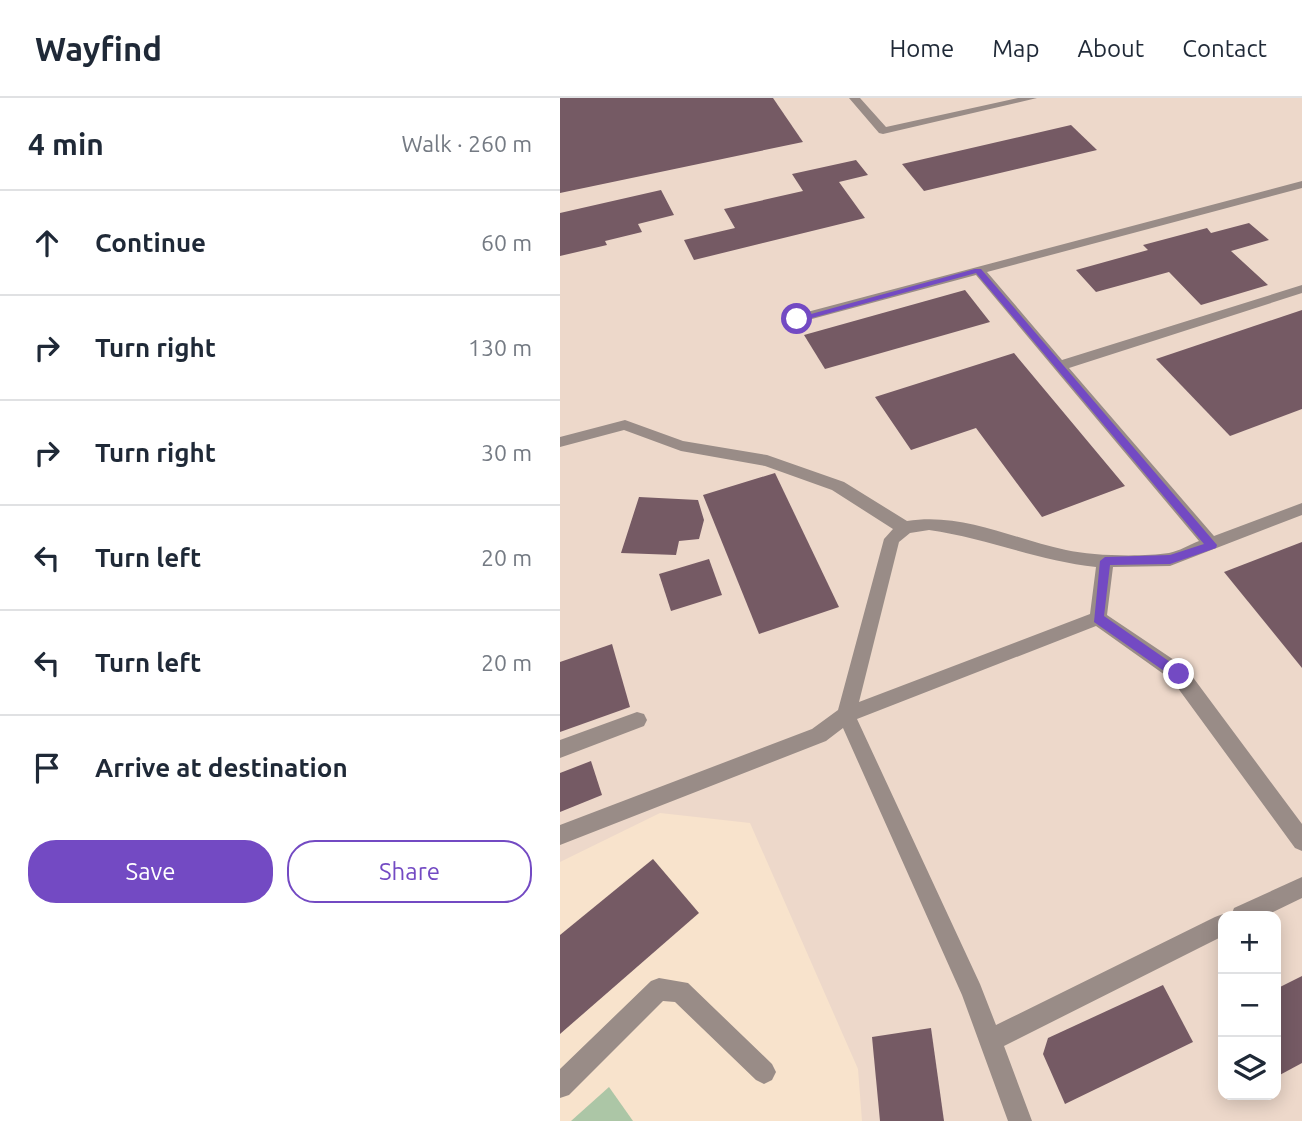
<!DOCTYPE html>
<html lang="en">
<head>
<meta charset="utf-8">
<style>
	body { margin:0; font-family:Ubuntu,sans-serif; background:#f6f6f7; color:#1f2937 }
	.controls { position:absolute; right:21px; bottom:21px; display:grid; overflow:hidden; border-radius:14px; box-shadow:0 4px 18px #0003 }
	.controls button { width:63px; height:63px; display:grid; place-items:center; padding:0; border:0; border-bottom:2px solid #e0e1e3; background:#fff; color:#1f2937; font:35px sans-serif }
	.stop { position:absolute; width:21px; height:21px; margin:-16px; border:5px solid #734ac3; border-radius:50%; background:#fff }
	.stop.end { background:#734ac3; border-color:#fff; box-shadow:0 2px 7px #0008 }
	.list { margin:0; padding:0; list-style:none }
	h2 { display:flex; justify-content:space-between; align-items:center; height:91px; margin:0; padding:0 28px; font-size:30px }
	h2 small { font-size:23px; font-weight:400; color:#747a83 }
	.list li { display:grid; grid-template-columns:46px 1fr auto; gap:21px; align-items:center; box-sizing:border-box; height:105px; padding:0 28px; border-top:2px solid #e0e1e3 }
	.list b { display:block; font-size:26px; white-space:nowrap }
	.list em { font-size:23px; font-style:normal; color:#747a83 }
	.actions { display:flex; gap:14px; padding:21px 28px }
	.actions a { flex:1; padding:16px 0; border:2px solid #734ac3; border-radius:28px; text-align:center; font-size:24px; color:#734ac3 }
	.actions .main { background:#734ac3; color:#fff }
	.icon { flex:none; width:38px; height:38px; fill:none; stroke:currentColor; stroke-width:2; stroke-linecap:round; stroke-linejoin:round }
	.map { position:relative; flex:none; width:742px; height:1023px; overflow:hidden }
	header { display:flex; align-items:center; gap:42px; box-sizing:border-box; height:98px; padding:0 35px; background:#fff; border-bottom:2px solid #e0e1e3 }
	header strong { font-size:33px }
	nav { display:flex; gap:38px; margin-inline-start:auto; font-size:24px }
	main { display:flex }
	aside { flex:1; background:#fff }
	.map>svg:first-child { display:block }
</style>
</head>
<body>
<header>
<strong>Wayfind</strong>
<nav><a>Home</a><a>Map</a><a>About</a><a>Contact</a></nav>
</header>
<main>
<aside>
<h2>4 min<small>Walk · 260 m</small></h2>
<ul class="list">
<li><svg class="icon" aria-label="ahead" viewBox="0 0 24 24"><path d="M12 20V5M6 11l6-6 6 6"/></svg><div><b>Continue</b></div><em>60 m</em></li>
<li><svg class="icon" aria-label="right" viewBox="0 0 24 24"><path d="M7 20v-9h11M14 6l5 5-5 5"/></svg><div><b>Turn right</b></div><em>130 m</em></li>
<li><svg class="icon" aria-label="right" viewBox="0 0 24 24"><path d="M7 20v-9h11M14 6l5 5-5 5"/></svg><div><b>Turn right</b></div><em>30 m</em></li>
<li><svg class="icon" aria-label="left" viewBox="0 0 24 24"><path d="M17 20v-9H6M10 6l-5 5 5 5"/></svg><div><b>Turn left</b></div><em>20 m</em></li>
<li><svg class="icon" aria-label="left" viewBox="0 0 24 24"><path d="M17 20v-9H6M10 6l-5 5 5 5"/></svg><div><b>Turn left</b></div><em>20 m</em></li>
<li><svg class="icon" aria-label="arrive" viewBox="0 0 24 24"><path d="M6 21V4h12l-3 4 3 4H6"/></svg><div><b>Arrive at destination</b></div></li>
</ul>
<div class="actions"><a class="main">Save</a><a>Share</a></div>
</aside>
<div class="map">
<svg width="742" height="1023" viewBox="0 0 742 1023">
	<rect width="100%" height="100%" fill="#f8e3cc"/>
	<!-- industrial -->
	<path fill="#edd8ca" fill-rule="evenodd" d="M0,0H742V1023H302L298,971L190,725L100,715L0,764ZM663,818H716V997H663Z"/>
	<!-- green -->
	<polygon fill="#acc6a6" points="49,989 73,1023 11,1023"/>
	<!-- building -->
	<g fill="#755a64">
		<polygon points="0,0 213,0 243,44 0,95"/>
		<polygon points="511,27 537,52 364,93 342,66"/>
		<polygon points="296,62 308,77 279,84 305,120 134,162 124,142 175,130 164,111 243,93 232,76"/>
		<polygon points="101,92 114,117 78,126 82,134 45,143 47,147 0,158 0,115"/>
		<polygon points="689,125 709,142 671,153 708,187 641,207 609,174 536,194 516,172 588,152 583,147 647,130 651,135"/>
		<polygon points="405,192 430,224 265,271 244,237"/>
		<polygon points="742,212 742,311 670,338 596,261"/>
		<polygon points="454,255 565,388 482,419 416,330 351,352 315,299"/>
		<polygon points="215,375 279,509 199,536 143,397"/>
		<polygon points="79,399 138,402 144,422 139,441 119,443 116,457 61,455"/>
		<polygon points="742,444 742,570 664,474"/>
		<polygon points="149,461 162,497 111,513 99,476"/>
		<polygon points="52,546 70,609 0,634 0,564"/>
		<polygon points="31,663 42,697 0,714 0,675"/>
		<polygon points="93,761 139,815 0,936 0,837"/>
		<polygon points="742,878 742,965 716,979 716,891"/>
		<polygon points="603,887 633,944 505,1006 483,956 488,940"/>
		<polygon points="371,930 384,1023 320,1023 312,939"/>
	</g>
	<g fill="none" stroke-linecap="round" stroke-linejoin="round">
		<!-- minor -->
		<g fill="#998c87" fill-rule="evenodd">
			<polygon points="289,0 300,0 326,29 458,0 477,0 323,36 319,35"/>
			<path d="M742,83V90L427,174L502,262L742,187V195L509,270L654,438L742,405V417L610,468L553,469L547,517L626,570L742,726V753L735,750L612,582L536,528L297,621L420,886L436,927L655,819L663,816L668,818H663V838L444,948L472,1023H448L402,897L283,630L266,643L0,747V727L252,631L278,612L324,441L333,431L272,392L205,368L121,353L64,332L0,349V339L65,322L123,343L207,357L284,384L347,423C402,414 453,441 506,452C532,458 582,459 609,455C619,453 629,447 639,443L416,177L237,225L230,221L232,218ZM369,432C426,440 479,463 536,469L530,516L299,604L339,444L350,435Z"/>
			<polygon points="77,614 84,616 87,622 84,628 0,660 0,642"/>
			<polygon points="742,779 742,800 705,818 671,818 674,810"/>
			<polygon points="99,880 128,885 212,966 216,974 212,982 204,986 196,982 115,904 103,903 9,997 0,1000 0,971 91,883"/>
		</g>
	</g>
	<!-- route -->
	<polygon fill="#734ac3" points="415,171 421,171 657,447 656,450 610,466 550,467 544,518 623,573 623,580 614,580 534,524 540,463 545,459 610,457 644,446 416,175 237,224 233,221"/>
</svg>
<div class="controls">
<button>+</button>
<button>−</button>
<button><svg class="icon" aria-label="layers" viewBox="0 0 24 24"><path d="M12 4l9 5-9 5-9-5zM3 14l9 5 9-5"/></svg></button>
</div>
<div class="stop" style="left:237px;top:221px"></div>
<div class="stop end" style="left:619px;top:576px"></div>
</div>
</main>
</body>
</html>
